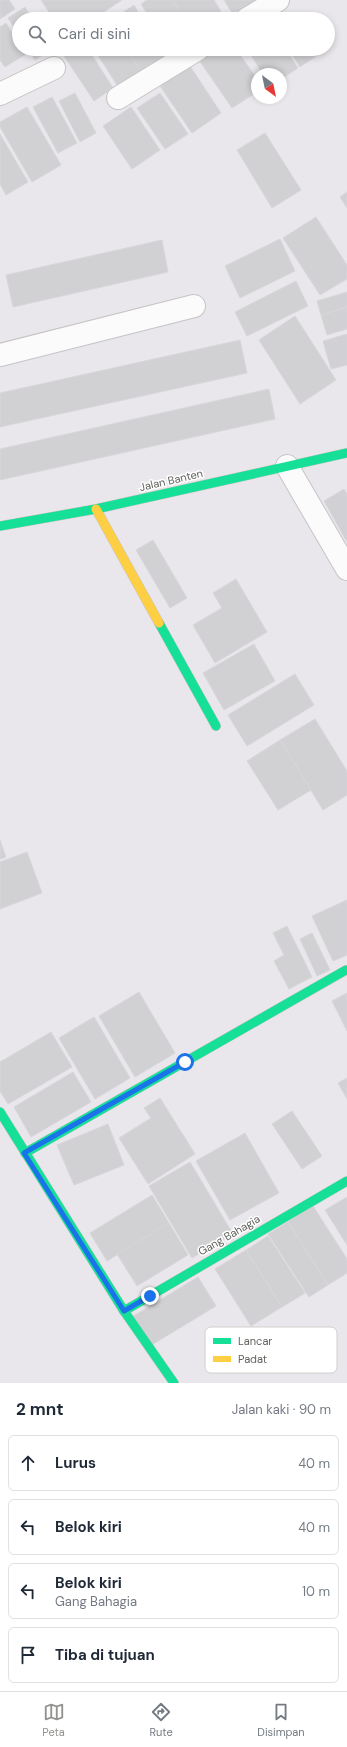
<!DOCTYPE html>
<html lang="id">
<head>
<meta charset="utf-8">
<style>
	body { margin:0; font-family:"DM Sans",sans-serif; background:#f6f6f7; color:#1f2937 }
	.compass { position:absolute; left:251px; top:68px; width:36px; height:36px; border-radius:50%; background:#fff; box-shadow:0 2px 6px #0003; rotate:147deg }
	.stop { position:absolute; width:12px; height:12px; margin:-9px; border:3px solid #1a73e8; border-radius:50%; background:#fff }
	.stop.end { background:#1a73e8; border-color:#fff; box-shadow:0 1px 4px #0008 }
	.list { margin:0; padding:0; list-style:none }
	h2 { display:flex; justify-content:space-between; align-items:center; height:52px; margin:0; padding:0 16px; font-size:17px }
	h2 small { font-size:13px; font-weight:400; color:#747a83 }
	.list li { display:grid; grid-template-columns:26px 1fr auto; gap:12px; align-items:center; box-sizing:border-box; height:56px; margin:0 8px 8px; padding:0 8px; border:1px solid #e0e1e3; border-radius:6px }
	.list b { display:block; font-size:15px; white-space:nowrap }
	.list p { margin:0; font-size:13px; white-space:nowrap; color:#747a83 }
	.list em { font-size:13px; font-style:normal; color:#747a83 }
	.icon { flex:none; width:22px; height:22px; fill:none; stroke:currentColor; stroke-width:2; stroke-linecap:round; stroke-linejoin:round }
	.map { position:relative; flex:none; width:347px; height:1383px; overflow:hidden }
	.search { position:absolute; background:#fff; box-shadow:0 2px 6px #0003; left:12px; right:12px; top:12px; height:44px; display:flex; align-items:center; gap:10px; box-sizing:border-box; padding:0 14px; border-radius:22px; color:#747a83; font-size:15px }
	.sheet { height:308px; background:#fff }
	nav { display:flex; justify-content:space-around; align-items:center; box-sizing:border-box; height:56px; border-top:1px solid #e0e1e3; background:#fff; font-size:11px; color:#747a83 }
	nav a { display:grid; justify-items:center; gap:2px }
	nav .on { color:#91918f }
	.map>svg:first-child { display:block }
</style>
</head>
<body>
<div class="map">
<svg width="347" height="1383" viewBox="0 0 347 1383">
	<rect width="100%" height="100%" fill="#e9e7eb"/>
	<!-- building -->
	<g fill="#d1d0d3" stroke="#d8d6da">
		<polygon points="0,0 9,0 15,9 0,19"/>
		<polygon points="41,0 122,0 93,19 51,19 53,18"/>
		<polygon points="147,0 173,0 184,19 150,19 141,4"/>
		<polygon points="173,0 214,0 225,18 184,19"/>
		<polygon points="224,0 258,0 234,16"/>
		<polygon points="134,5 142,19 113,19"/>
		<polygon points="25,7 32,19 19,19 19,35 8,18"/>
		<polygon points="6,23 19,44 19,49 22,49 26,54 5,67 0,60 0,27"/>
		<polygon points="28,49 51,49 35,60"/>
		<polygon points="68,49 88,49 113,88 94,101 62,53"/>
		<polygon points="94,49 126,49 142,73 119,88"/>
		<polygon points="126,49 162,49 167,57 142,73"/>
		<polygon points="215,49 236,49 257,79 257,92 232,108 199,60"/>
		<polygon points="247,49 286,49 298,68 281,79 281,74 263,74"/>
		<polygon points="291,49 324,49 325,50 300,67 289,50"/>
		<polygon points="188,63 221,113 192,133 158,83"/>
		<polygon points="75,93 96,133 80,142 59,101"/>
		<polygon points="160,93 188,134 165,149 137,108"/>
		<polygon points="52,97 77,143 58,153 33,107"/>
		<polygon points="27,107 61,165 32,182 0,127 0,122"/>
		<polygon points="131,107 160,150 132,169 103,126"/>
		<polygon points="265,133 301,190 272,208 237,150"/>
		<polygon points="0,134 28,182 6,195 0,184"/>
		<polygon points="347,192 347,208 340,197"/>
		<polygon points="316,217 347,265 347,279 320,295 283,238"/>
		<polygon points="280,239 295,271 240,298 225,266"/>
		<polygon points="162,240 168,272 13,307 6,275"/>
		<polygon points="296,281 308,306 247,336 235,312"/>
		<polygon points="347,292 347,307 321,315 317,301"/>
		<polygon points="347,307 347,329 327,335 321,315"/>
		<polygon points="295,316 336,380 300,404 259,340"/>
		<polygon points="347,334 347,365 331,369 323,341"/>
		<polygon points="240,340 247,373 0,427 0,393"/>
		<polygon points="269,389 275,419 0,480 0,449"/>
		<polygon points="344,489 347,494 347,542 324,501"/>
		<polygon points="153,540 187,598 170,608 136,550"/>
		<polygon points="236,579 267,632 215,663 193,625 222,608 213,593"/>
		<polygon points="254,644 275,681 224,710 203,673"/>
		<polygon points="295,674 314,705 247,746 228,715"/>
		<polygon points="315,719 347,771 347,795 323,810 280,740"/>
		<polygon points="280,740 311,790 278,810 247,761"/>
		<polygon points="0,840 6,857 0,859"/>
		<polygon points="27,852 42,893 0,909 0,862"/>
		<polygon points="347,900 347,955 333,961 312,916"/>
		<polygon points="287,926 312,977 289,989 274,961 284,955 273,933"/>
		<polygon points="312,933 330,970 317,976 300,939"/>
		<polygon points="139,992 175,1053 135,1077 99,1016"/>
		<polygon points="347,993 347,1031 332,1001"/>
		<polygon points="94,1017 130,1078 95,1099 59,1038"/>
		<polygon points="51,1032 72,1067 8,1104 0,1091 0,1062"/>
		<polygon points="73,1072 91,1102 31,1137 14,1107"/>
		<polygon points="347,1078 347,1099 338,1083"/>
		<polygon points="160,1098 195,1154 148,1184 119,1138 151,1118 144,1108"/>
		<polygon points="292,1111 322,1156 302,1169 272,1124"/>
		<polygon points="108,1124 124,1165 74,1185 57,1145"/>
		<polygon points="245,1133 279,1193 230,1220 196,1161"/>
		<polygon points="190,1162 233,1234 192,1258 149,1186"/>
		<polygon points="152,1195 169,1223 107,1261 90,1233"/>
		<polygon points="347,1197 347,1245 325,1210"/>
		<polygon points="313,1206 347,1259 347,1273 328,1285 288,1222"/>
		<polygon points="288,1222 328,1285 309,1297 268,1234"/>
		<polygon points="169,1223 188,1255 137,1286 117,1254"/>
		<polygon points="268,1236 305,1293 282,1307 246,1250"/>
		<polygon points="246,1250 282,1307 251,1326 215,1269"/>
		<polygon points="198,1277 216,1306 150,1346 132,1317"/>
	</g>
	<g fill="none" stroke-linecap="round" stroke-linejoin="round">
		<defs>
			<g id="street">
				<polyline points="247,19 278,0"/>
				<polyline points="0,94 54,68"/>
				<polyline points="118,98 198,49"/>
				<polyline points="0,355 194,306"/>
				<polyline points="287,466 347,569"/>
			</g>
			<g id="fast">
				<polyline points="0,526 96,509 347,453"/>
				<polyline points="159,623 216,726"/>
				<polyline points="0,1112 124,1311 174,1383"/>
				<polyline points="25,1153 346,970"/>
				<polyline points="124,1311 347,1181"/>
			</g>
			<polyline id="slow" points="96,509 159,623"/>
		</defs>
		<!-- street casing -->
		<use href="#street" stroke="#c5c4c5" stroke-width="24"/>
		<!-- fast casing -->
		<use href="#fast" stroke="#c5c5c4" stroke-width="10"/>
		<!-- slow casing -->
		<use href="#slow" stroke="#c5c5c4" stroke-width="10"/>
		<!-- street -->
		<use href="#street" stroke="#fcfbfc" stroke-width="22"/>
		<!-- fast -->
		<use href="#fast" stroke="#16e098" stroke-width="9"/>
		<!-- slow -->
		<use href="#slow" stroke="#ffcf43" stroke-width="9"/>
	</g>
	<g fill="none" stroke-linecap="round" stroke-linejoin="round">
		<!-- route -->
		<polyline stroke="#1a73e8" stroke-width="5" points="150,1296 124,1311 24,1153 185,1062"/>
	</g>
	<g text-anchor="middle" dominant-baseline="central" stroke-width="3" stroke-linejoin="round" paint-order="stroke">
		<!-- street labels -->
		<g font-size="11" fill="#61635d" stroke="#fff">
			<text transform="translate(171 480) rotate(-13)">Jalan Banten</text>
			<text transform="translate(229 1235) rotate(-30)">Gang Bahagia</text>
		</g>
	</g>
	<!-- legend -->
	<rect x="205" y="1327" width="132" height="46" rx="6" fill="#fff" stroke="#d0d0ce" stroke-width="1"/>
	<rect x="213" y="1338" width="18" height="6" fill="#16e098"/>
	<rect x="213" y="1356" width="18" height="6" fill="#ffcf43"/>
	<g font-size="11" fill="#61635d">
		<text x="238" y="1345">Lancar</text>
		<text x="238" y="1363">Padat</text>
	</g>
</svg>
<svg class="compass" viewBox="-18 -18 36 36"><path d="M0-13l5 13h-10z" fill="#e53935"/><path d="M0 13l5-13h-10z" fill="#747a83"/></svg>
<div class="stop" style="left:185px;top:1062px"></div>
<div class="stop end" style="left:150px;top:1296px"></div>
<div class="search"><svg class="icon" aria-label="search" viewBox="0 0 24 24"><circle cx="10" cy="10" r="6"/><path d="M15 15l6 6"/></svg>Cari di sini</div>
</div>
<section class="sheet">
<h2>2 mnt<small>Jalan kaki · 90 m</small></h2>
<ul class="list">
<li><svg class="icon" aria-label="ahead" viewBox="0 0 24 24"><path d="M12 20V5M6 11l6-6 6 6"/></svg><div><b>Lurus</b></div><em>40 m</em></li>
<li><svg class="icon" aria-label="left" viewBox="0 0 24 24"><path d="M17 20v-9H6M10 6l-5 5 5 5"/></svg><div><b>Belok kiri</b></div><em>40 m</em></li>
<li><svg class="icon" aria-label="left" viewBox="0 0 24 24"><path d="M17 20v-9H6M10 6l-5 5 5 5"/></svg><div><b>Belok kiri</b><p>Gang Bahagia</p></div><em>10 m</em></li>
<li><svg class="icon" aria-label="arrive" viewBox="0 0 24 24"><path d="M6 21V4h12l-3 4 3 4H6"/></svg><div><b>Tiba di tujuan</b></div></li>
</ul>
</section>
<nav>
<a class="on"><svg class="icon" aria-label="map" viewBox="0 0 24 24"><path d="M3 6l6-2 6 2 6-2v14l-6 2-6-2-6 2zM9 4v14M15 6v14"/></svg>Peta</a>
<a><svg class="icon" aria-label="directions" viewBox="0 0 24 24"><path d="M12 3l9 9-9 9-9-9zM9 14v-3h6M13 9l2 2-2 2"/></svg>Rute</a>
<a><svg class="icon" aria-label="saved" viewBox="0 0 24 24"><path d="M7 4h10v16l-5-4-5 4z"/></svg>Disimpan</a>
</nav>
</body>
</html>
